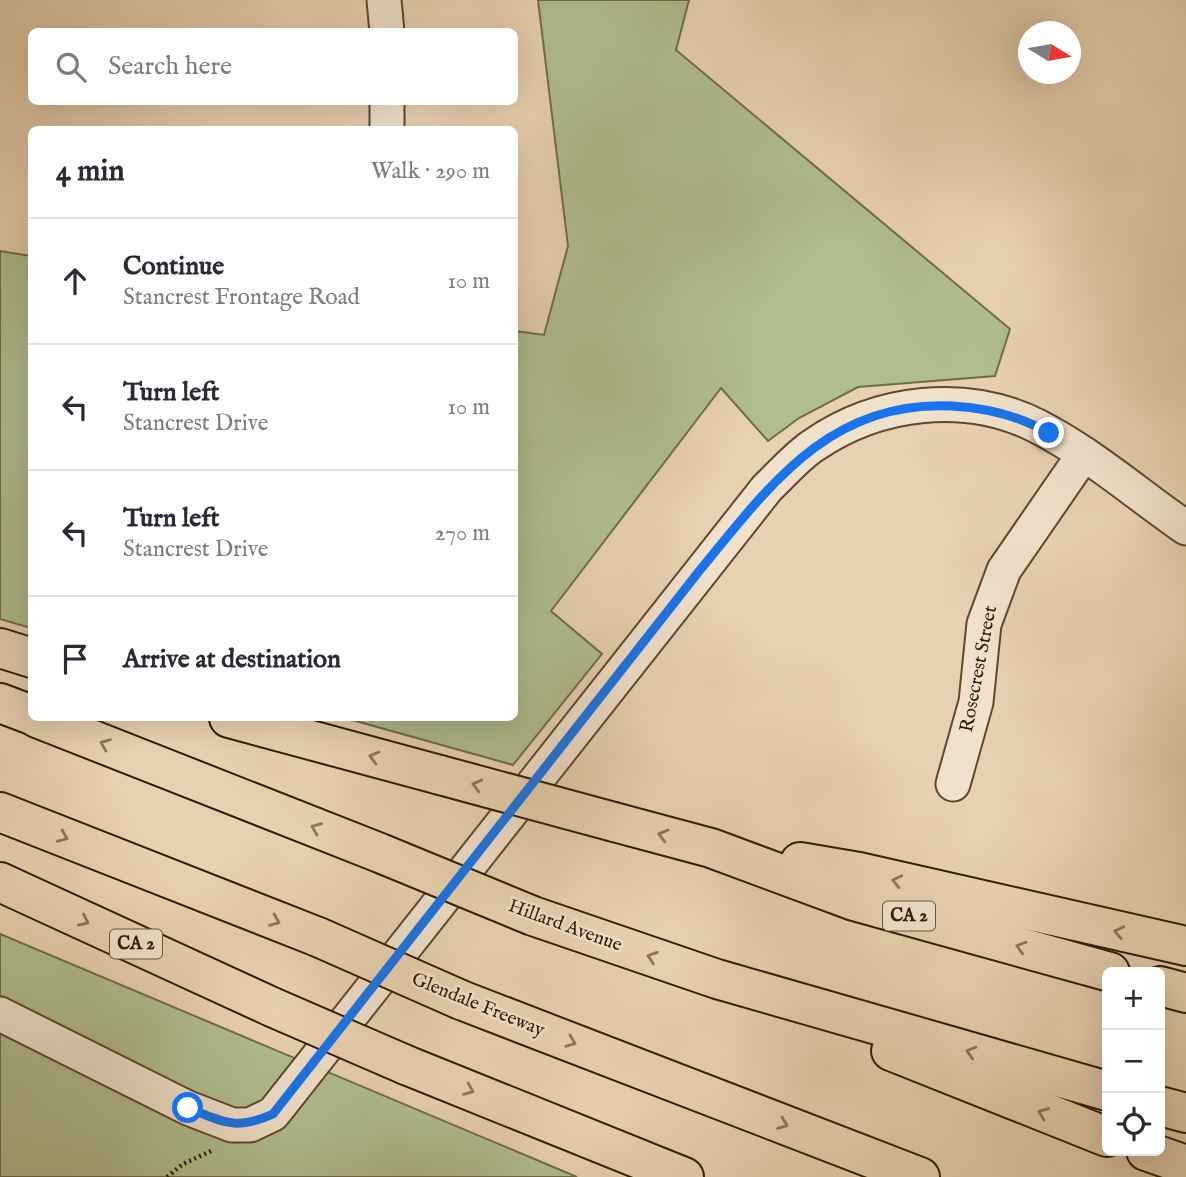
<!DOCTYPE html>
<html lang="en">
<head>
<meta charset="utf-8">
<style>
	body { margin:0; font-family:"IM FELL English",serif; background:#f7f7f7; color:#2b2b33 }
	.controls { position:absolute; right:21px; bottom:21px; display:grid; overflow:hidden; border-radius:10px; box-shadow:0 7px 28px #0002 }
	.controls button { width:63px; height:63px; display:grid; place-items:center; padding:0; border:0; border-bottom:2px solid #e1e1e2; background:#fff; color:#2b2b33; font:35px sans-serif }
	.compass { position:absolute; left:1018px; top:21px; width:63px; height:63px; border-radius:50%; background:#fff; box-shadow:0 7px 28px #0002; rotate:101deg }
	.stop { position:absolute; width:21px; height:21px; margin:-16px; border:5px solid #1a73e8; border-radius:50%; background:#fff }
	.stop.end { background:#1a73e8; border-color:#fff; box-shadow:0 2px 7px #0008 }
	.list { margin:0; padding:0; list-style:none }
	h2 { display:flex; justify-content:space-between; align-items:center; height:91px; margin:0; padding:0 28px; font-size:30px }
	h2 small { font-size:23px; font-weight:400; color:#7c7c81 }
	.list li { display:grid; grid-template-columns:46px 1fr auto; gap:21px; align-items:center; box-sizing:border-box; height:126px; padding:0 28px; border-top:2px solid #e1e1e2 }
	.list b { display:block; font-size:26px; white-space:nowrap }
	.list p { margin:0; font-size:23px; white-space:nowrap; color:#7c7c81 }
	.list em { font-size:23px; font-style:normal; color:#7c7c81 }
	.icon { flex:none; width:38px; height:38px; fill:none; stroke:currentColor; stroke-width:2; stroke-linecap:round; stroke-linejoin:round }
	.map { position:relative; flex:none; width:1186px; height:1177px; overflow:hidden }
	.search { position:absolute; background:#fff; box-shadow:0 7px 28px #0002; left:28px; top:28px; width:490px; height:77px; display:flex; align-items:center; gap:18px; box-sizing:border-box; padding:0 24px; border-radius:10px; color:#7c7c81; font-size:26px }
	.panel { position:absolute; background:#fff; box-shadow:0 7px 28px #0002; left:28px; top:126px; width:490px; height:595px; border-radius:10px }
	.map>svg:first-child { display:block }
</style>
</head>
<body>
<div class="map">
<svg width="1186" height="1177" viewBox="0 0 1186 1177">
	<rect width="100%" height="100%" fill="#e8d1b0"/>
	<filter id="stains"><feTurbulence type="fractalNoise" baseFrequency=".00286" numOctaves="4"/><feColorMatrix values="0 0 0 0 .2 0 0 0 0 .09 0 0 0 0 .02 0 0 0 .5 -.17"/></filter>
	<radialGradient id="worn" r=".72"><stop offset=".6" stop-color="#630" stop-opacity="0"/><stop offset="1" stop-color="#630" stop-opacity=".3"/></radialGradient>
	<!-- green -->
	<g fill="#b0bd8f" stroke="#716c48" stroke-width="2">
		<polygon points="538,0 689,0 676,50 1010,329 995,376 858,387 799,418 768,441 721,388 551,611 602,654 513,765 345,718 514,718 515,331 544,335 568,246"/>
		<polygon points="0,251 31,256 31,628 0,619"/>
		<polygon points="0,934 577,1177 0,1177"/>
	</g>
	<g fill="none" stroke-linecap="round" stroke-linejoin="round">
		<defs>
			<g id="minor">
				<polyline points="384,0 387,32"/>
				<polyline points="387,102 387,130"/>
				<polyline points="953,784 976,702 984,624 1004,570 1084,454"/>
				<path d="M0,1014L188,1108L232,1125H250L273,1114L767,488C782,474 797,456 814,445C878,401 966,390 1037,426C1090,453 1137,494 1186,528"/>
			</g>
			<g id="motorway">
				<polyline points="0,648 32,658"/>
				<polyline points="0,703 32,715"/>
				<polyline points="37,718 380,853"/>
				<polyline points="229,718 440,775"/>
				<polyline points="0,812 318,937"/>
				<polyline points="614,822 711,848 854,901 1110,972"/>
				<polyline points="800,862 859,872 1186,946"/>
				<polyline points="0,882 272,1007"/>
				<polyline points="533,916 717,979 1107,1091"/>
				<polyline points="1160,986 1186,993"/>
				<polyline points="461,1000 920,1177"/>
				<polyline points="891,1051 1107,1137"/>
				<polyline points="406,1065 684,1177"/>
				<polyline points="1160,1106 1186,1113"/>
				<polyline points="1146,1151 1186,1165"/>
			</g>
		</defs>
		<!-- minor casing -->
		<use href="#minor" stroke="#60482c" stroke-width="37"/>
		<!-- motorway casing -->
		<use href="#motorway" stroke="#321b00" stroke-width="42"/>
		<!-- path -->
		<polyline stroke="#321b00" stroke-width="4.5" stroke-dasharray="2 3.5" stroke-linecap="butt" points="167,1177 183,1164 213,1150"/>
		<!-- minor -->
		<use href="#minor" stroke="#f0e1cc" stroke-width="33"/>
		<!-- motorway -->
		<use href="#motorway" stroke="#e8d1b0" stroke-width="38"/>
		<defs>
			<g id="motorway-bridge">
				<polyline points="440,775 614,822"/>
				<polyline points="380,853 533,916"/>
				<polyline points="318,937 461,1000"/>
				<polyline points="272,1007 406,1065"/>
			</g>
		</defs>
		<!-- motorway-bridge casing -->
		<use href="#motorway-bridge" stroke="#321b00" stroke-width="42" stroke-linecap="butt"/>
		<!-- motorway-bridge -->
		<use href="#motorway-bridge" stroke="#e8d1b0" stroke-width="38"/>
	</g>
	<!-- one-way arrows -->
	<defs><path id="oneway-chevron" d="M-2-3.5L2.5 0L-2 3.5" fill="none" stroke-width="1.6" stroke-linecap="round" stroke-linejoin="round" transform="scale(1.75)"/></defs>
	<g stroke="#8d7658">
		<use href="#oneway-chevron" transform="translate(105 744) rotate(-158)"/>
		<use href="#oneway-chevron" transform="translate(374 757) rotate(-165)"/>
		<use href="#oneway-chevron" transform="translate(477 785) rotate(-165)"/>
		<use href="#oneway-chevron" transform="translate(316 828) rotate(-158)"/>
		<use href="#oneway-chevron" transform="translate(663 835) rotate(-165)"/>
		<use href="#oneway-chevron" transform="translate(63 837) rotate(22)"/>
		<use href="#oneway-chevron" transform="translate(897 881) rotate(-167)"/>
		<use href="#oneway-chevron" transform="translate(84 921) rotate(25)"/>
		<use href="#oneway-chevron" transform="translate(275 921) rotate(22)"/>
		<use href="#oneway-chevron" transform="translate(1119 932) rotate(-168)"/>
		<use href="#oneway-chevron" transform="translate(1021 947) rotate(-164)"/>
		<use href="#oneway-chevron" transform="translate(652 957) rotate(-161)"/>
		<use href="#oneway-chevron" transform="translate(571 1042) rotate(21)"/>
		<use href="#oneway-chevron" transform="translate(971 1052) rotate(-164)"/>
		<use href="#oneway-chevron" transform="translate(469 1090) rotate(22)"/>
		<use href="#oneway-chevron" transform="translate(1043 1113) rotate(-158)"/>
		<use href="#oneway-chevron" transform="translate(783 1124) rotate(21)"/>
	</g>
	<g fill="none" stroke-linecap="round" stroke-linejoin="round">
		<!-- route -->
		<path stroke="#1a73e8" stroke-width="9" d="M188,1108C224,1122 236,1131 273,1114L700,570C770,485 830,400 952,406C987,408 1018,415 1049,433"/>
	</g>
	<g text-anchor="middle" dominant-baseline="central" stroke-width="5" stroke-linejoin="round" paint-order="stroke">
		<!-- shield labels -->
		<g fill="#f0e1cc" stroke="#6b563d" stroke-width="2">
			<rect x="883" y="901.5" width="52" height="29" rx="5"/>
			<rect x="110" y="929.5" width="52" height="29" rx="5"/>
		</g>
		<g font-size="18" font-weight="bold" fill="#321b00">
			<text x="909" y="916">CA 2</text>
			<text x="136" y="944">CA 2</text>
		</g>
		<!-- street labels -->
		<g font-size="19" fill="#321b00" stroke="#f0e1cc">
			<text transform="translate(979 669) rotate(-79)">Rosecrest Street</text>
			<text transform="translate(565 926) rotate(20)">Hillard Avenue</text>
			<text transform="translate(478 1005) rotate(22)">Glendale Freeway</text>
		</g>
	</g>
	<rect width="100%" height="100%" filter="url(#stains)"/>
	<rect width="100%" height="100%" fill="url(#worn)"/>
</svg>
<div class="controls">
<button>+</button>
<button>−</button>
<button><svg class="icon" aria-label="locate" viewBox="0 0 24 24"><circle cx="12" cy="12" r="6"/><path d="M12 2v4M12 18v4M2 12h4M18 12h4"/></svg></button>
</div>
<svg class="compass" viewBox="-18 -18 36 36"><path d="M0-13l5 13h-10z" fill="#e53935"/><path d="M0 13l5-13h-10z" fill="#7c7c81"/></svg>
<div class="stop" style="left:188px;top:1108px"></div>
<div class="stop end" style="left:1049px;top:433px"></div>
<div class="search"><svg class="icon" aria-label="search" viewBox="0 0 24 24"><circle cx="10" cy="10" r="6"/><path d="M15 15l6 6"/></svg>Search here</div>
<section class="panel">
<h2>4 min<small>Walk · 290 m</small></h2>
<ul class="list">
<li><svg class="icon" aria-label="ahead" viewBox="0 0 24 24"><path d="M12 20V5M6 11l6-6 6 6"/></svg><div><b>Continue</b><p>Stancrest Frontage Road</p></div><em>10 m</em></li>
<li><svg class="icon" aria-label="left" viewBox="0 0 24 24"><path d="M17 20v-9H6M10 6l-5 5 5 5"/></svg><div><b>Turn left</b><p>Stancrest Drive</p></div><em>10 m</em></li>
<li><svg class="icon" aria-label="left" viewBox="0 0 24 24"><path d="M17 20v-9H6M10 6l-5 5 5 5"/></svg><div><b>Turn left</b><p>Stancrest Drive</p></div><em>270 m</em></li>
<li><svg class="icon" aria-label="arrive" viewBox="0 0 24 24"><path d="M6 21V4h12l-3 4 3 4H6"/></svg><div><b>Arrive at destination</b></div></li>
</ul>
</section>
</div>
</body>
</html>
